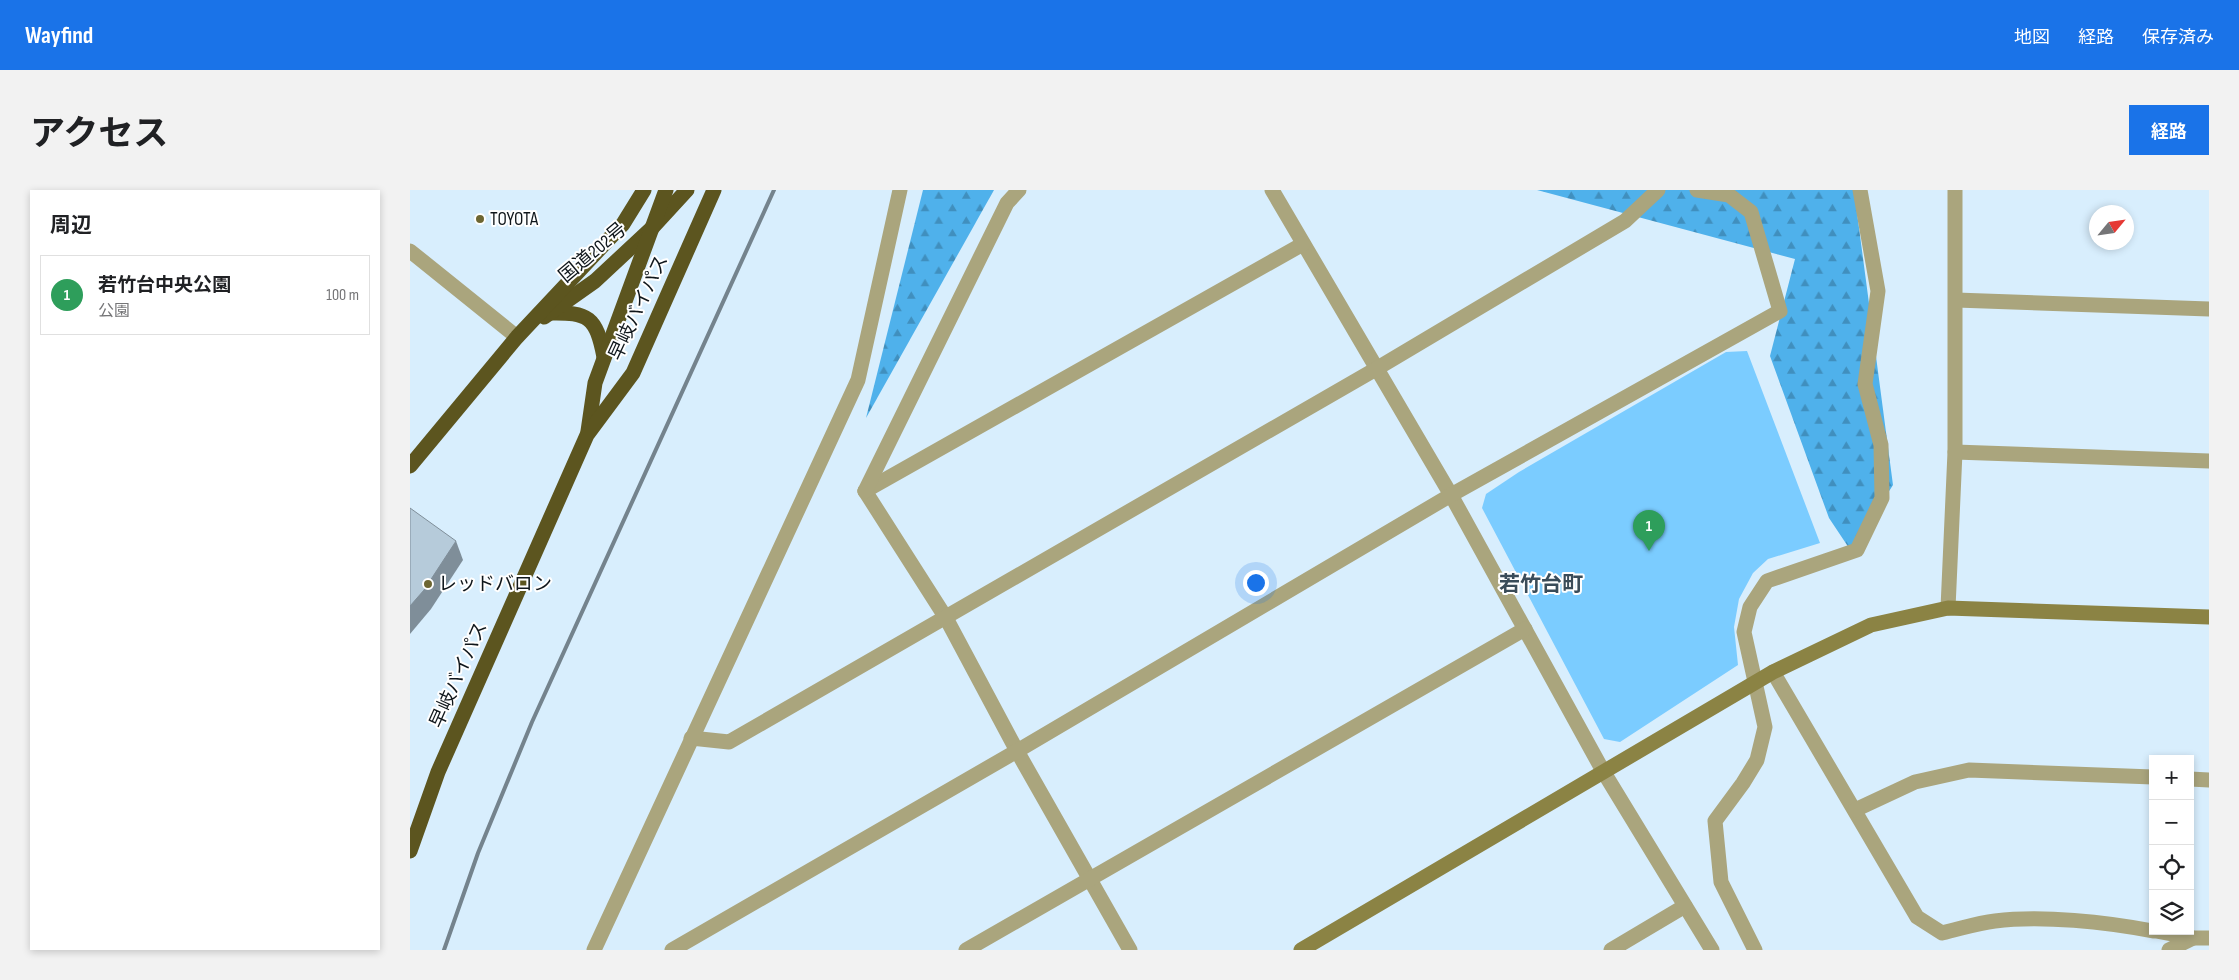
<!DOCTYPE html>
<html lang="ja">
<head>
<meta charset="utf-8">
<style>
	body { margin:0; font-family:"Sofia Sans Condensed","Noto Sans JP",sans-serif; background:#f2f2f2; color:#202124 }
	.controls { position:absolute; right:15px; bottom:15px; display:grid; overflow:hidden; border-radius:0px; box-shadow:0 2px 8px #0003 }
	.controls button { width:45px; height:45px; display:grid; place-items:center; padding:0; border:0; border-bottom:1px solid #e0e0e0; background:#fff; color:#202124; font:25px sans-serif }
	.compass { position:absolute; left:1679px; top:15px; width:45px; height:45px; border-radius:50%; background:#fff; box-shadow:0 2px 8px #0003; rotate:61deg }
	.you { position:absolute; left:845px; top:392px; width:18px; height:18px; margin:-12px; border:4px solid #fff; border-radius:50%; background:#1a73e8; box-shadow:0 0 0 8px #1a73e833 }
	.badge { display:grid; place-items:center; width:32px; height:32px; border-radius:50%; background:#1a73e8; color:#fff; font-size:16px; font-weight:700 }
	.pin { position:absolute; translate:-50% -41px; filter:drop-shadow(0 1px 2px #0008) }
	.pin::after { content:''; position:absolute; top:26px; width:18px; height:15px; background:inherit; clip-path:polygon(0 0,100% 0,50% 100%) }
	.list { margin:0; padding:0; list-style:none }
	h2 { display:flex; justify-content:space-between; align-items:center; height:65px; margin:0; padding:0 20px; font-size:21px }
	h2 small { font-size:16px; font-weight:400; color:#757577 }
	.list li { display:grid; grid-template-columns:32px 1fr auto; gap:15px; align-items:center; box-sizing:border-box; height:80px; margin:0 10px 10px; padding:0 10px; border:1px solid #e0e0e0; border-radius:0px }
	.list b { display:block; font-size:19px; white-space:nowrap }
	.list p { margin:0; font-size:16px; white-space:nowrap; color:#757577 }
	.list em { font-size:16px; font-style:normal; color:#757577 }
	.icon { flex:none; width:28px; height:28px; fill:none; stroke:currentColor; stroke-width:2; stroke-linecap:round; stroke-linejoin:round }
	.map { position:relative; flex:none; width:1799px; height:760px; overflow:hidden; border-radius:0px }
	header { display:flex; align-items:center; gap:30px; box-sizing:border-box; height:70px; padding:0 25px; background:#1a73e8; color:#fff }
	header strong { font-size:24px }
	nav { display:flex; gap:28px; margin-inline-start:auto; font-size:18px }
	.intro { display:flex; align-items:center; justify-content:space-between; box-sizing:border-box; height:120px; padding:0 30px }
	h1 { margin:0; font-size:35px }
	.button { padding:12px 22px; border-radius:0px; background:#1a73e8; color:#fff; font-size:18px; font-weight:700 }
	main { display:flex; gap:30px; padding:0 30px }
	aside { flex:1; background:#fff; border-radius:0px; box-shadow:0 2px 8px #0003 }
	.map>svg:first-child { display:block }
</style>
</head>
<body>
<header>
<strong>Wayfind</strong>
<nav><a>地図</a><a>経路</a><a>保存済み</a></nav>
</header>
<div class="intro"><h1>アクセス</h1><a class="button">経路</a></div>
<main>
<aside>
<h2>周辺<small></small></h2>
<ul class="list">
<li><span class="badge" style="background:#2e9e5b">1</span><div><b>若竹台中央公園</b><p>公園</p></div><em>100 m</em></li>
</ul>
</aside>
<div class="map">
<svg width="1799" height="760" viewBox="0 0 1799 760">
	<defs>
		<pattern id="forest-firs" width="22" height="20" patternUnits="userSpaceOnUse" patternTransform="scale(1.25)"><rect width="22" height="20" fill="#4fb1eb"/><path d="M5 1l3.5 6h-7zM16 11l3.5 6h-7z" fill="#408fbe"/></pattern>
	</defs>
	<rect width="100%" height="100%" fill="#d8eefd"/>
	<!-- forest -->
	<g fill="url(#forest-firs)">
		<polygon points="513,0 584,0 456,228"/>
		<polygon points="1127,0 1444,0 1483,295 1441,361 1419,328 1360,166 1385,69"/>
	</g>
	<!-- park -->
	<polygon fill="#7bccff" points="1337,161 1410,353 1358,369 1343,383 1329,409 1324,437 1328,475 1210,552 1194,549 1072,318 1076,304 1109,282 1316,162"/>
	<g fill="none" stroke-linecap="round" stroke-linejoin="round">
		<!-- street -->
		<g stroke="#aaa57d" stroke-width="15">
			<polyline points="862,0 1041,305 1193,581 1302,760"/>
			<polyline points="0,61 107,147"/>
			<polyline points="1546,110 1799,119"/>
			<polyline points="1545,262 1799,271"/>
			<polyline points="455,301 536,428 607,561 720,760"/>
			<polyline points="455,301 893,54"/>
			<polyline points="455,301 597,13 609,0"/>
			<polyline points="1538,418 1545,262 1545,0"/>
			<path d="M1363,482L1507,727L1532,743C1550,739 1567,733 1585,731C1632,725 1696,732 1743,741"/>
			<polyline points="281,548 319,552 966,179 1215,31 1248,0"/>
			<polyline points="1780,589 1799,590"/>
			<polyline points="1445,620 1505,592 1559,580 1743,587"/>
			<polyline points="1746,741 1783,748 1799,748"/>
			<polyline points="184,760 448,190 490,0"/>
			<polyline points="262,760 607,561 1041,305 1370,121 1341,22 1319,5 1287,0"/>
			<polyline points="556,760 1115,439"/>
			<polyline points="1201,760 1275,716"/>
			<polyline points="1345,760 1311,692 1305,631 1333,593 1347,570 1355,537 1334,442 1340,417 1357,391 1447,360 1472,308 1471,255 1455,194 1468,101 1450,0"/>
			<polyline points="1759,760 1783,748"/>
		</g>
		<!-- secondary -->
		<polyline stroke="#8b8344" stroke-width="15" points="891,760 1363,482 1461,435 1538,418 1799,427"/>
		<!-- highway -->
		<g stroke="#5c551f" stroke-width="15">
			<path d="M139,123C179,122 186,127 194,167"/>
			<polyline points="134,127 185,91 243,37 277,0"/>
			<polyline points="178,241 185,193 256,0"/>
			<polyline points="0,276 107,147 213,34 234,0"/>
			<polyline points="0,661 28,582 177,245 223,183 304,0"/>
		</g>
		<!-- rail -->
		<polyline stroke="#74838d" stroke-width="4" points="34,760 68,663 122,532 364,0"/>
	</g>
	<!-- shaded-wall -->
	<polygon fill="#7f8e99" points="46,351 53,370 21,419 0,444 0,416"/>
	<!-- building -->
	<polygon fill="#b6cbda" stroke="#7f8e99" points="0,318 46,351 14,400 0,416"/>
	<!-- markers -->
	<g fill="#6d6632" stroke="#fff" stroke-width="2">
		<circle cx="70" cy="29" r="5"/>
		<circle cx="18" cy="394" r="5"/>
	</g>
	<g text-anchor="middle" dominant-baseline="central" stroke-width="4" stroke-linejoin="round" paint-order="stroke">
		<!-- poi labels -->
		<g font-size="19" fill="#0f161b" stroke="#fff" text-anchor="start">
			<text x="80" y="29">TOYOTA</text>
			<text x="28" y="394">レッドバロン</text>
		</g>
		<!-- street labels -->
		<g font-size="19" fill="#0f161b" stroke="#fff">
			<text transform="translate(183 63) rotate(-40)">国道202号</text>
			<text transform="translate(229 118) rotate(-65)">早岐バイパス</text>
			<text transform="translate(49 485) rotate(-66)">早岐バイパス</text>
		</g>
		<!-- quarter labels -->
		<g font-size="21" font-weight="bold" fill="#3a4c59" stroke="#fff">
			<text x="1131" y="394">若竹台町</text>
		</g>
	</g>
</svg>
<div class="controls">
<button>+</button>
<button>−</button>
<button><svg class="icon" aria-label="locate" viewBox="0 0 24 24"><circle cx="12" cy="12" r="6"/><path d="M12 2v4M12 18v4M2 12h4M18 12h4"/></svg></button>
<button><svg class="icon" aria-label="layers" viewBox="0 0 24 24"><path d="M12 4l9 5-9 5-9-5zM3 14l9 5 9-5"/></svg></button>
</div>
<svg class="compass" viewBox="-18 -18 36 36"><path d="M0-13l5 13h-10z" fill="#e53935"/><path d="M0 13l5-13h-10z" fill="#757577"/></svg>
<div class="you"></div>
<div class="pin badge" style="left:1239px;top:361px;background:#2e9e5b">1</div>
</div>
</main>
</body>
</html>
